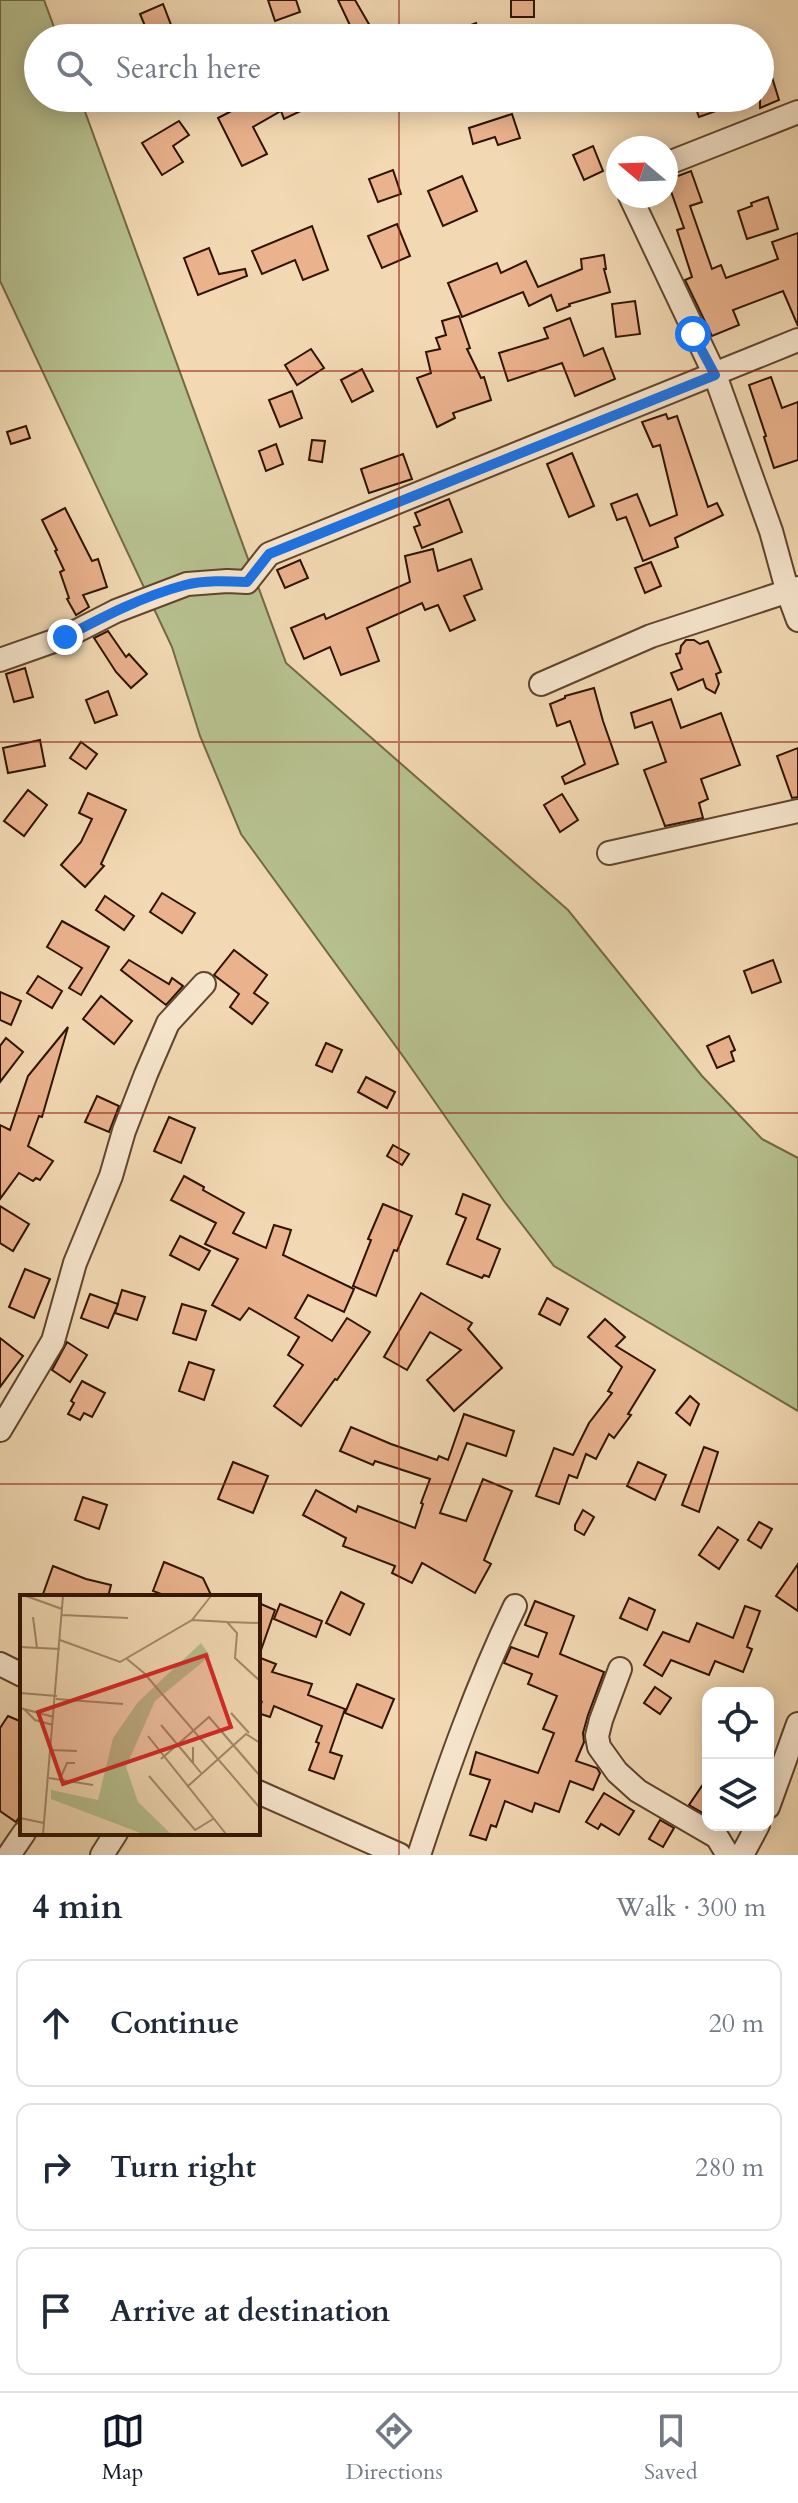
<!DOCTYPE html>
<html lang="en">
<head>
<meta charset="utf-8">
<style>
	body { margin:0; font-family:Cardo,serif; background:#f2f2f3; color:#1f2937 }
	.controls { position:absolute; right:24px; bottom:24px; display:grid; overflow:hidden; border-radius:16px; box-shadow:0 4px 20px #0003 }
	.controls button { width:72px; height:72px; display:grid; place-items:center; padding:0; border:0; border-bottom:2px solid #e0e1e3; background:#fff; color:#1f2937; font:40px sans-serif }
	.compass { position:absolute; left:606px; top:136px; width:72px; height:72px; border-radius:50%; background:#fff; box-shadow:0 4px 20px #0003; rotate:289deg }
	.stop { position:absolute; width:24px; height:24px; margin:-18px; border:6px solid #1a73e8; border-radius:50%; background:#fff }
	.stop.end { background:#1a73e8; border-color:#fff; box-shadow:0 2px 8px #0008 }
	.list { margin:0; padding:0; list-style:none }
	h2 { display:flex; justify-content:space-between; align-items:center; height:104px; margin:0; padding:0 32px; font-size:34px }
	h2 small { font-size:26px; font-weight:400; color:#747a83 }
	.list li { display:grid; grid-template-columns:52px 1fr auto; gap:24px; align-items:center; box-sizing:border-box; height:128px; margin:0 16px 16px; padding:0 16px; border:2px solid #e0e1e3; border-radius:16px }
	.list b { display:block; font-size:30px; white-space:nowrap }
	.list em { font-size:26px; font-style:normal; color:#747a83 }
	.icon { flex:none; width:44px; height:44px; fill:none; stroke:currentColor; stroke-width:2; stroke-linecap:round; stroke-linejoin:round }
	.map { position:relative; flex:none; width:798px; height:1855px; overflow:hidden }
	.search { position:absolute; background:#fff; box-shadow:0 4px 20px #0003; left:24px; right:24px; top:24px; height:88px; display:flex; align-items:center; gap:20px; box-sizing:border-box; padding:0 28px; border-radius:44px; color:#747a83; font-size:30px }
	.sheet { height:536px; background:#fff }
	nav { display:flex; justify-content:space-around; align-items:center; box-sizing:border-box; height:112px; border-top:2px solid #e0e1e3; background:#fff; font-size:22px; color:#747a83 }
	nav a { display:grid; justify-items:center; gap:4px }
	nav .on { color:#111827 }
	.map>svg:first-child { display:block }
</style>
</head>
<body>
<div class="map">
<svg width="798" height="1855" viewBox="0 0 798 1855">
	<rect width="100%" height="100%" fill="#f2d9b3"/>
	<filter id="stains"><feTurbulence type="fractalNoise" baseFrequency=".0025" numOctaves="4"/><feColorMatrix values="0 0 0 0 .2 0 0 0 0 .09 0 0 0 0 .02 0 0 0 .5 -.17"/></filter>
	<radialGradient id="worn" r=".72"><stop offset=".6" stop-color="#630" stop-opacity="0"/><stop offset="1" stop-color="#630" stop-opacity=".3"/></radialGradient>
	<!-- green -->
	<polygon fill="#b7c08f" stroke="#736948" stroke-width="2" points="0,0 44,0 58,38 38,38 38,98 80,98 286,663 568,910 702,1076 762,1139 798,1158 798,1411 554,1266 504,1201 405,1059 241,834 200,736 172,647 0,281"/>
	<!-- building -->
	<g fill="#eab28d" stroke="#2f1200" stroke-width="2">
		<polygon points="268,0 296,0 300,12 275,21"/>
		<polygon points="338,0 355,0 377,38 356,38"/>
		<rect x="511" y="0" width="23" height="17"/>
		<polygon points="163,4 173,30 150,38 140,14"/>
		<polygon points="476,23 482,38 440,38 439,37"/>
		<polygon points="760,48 763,48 779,100 760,108"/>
		<polygon points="246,98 328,98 284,119 281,111 253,127 267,154 242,166 218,118 249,102"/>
		<polygon points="692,98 715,98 719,110 699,117"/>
		<polygon points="512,114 520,138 498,145 495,137 473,144 469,128"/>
		<polygon points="179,121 189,135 173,146 183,162 162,175 142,143"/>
		<polygon points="593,146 603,171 584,180 573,155"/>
		<polygon points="393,170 401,194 378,202 369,179"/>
		<polygon points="691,171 702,202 690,206 712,269 721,265 726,278 778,259 772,242 798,233 798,326 783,291 733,310 739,325 712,336 685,280 692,277 677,230 684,228 667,180"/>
		<polygon points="462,176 477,211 443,226 428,191"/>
		<polygon points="768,197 778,229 747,239 738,211 752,206 751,203"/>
		<polygon points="397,224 410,256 382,268 368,236"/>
		<polygon points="312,226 328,270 303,280 295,260 262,274 252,251"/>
		<polygon points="209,248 219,274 245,269 247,276 198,295 184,258"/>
		<polygon points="604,255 606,269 604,269 610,292 569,304 570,306 557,311 551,295 529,306 523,292 462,317 448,283 497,263 501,273 526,261 538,287 582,269 581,259"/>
		<polygon points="635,301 640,334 616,337 612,304"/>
		<polygon points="459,316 470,348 467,349 481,378 484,377 491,400 453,413 455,418 437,427 417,378 431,373 426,352 440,349 436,338 446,335 442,321"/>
		<polygon points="570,318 584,356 603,348 615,379 575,396 562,363 508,381 499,353 548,338 544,328"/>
		<polygon points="311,349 324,368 297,385 285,365"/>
		<polygon points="362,369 373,391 352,402 341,380"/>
		<polygon points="771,377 782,408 798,402 798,460 774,468 764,437 766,436 749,385"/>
		<polygon points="292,391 302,418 280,427 269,400"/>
		<polygon points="666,414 668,419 677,416 708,507 717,503 723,515 675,538 678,547 643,561 626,517 617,520 611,504 637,494 650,526 677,515 660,445 653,447 642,422"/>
		<polygon points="26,426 30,438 11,444 7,432"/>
		<polygon points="312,440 325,441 322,462 309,460"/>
		<polygon points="276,444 283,464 266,471 259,451"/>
		<polygon points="572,453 594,506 569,517 547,464"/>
		<polygon points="403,454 412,479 369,493 361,469"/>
		<polygon points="449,499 462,532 422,548 414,527 420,525 415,513"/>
		<polygon points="65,508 92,561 98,559 107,587 83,595 89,607 76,615 67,599 69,598 60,572 64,570 55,551 57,550 42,520"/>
		<polygon points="433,549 438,571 471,559 482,589 464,596 475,620 450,631 438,605 425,610 422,603 367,628 379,661 341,675 330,647 304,659 291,628 324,614 326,619 410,582 405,556"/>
		<polygon points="300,560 308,578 285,588 277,570"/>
		<polygon points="651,562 661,586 645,593 635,568"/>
		<polygon points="108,631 126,657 129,654 147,674 131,688 116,672 94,638"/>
		<polygon points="686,640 694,640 700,644 708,641 721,672 716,674 719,684 715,693 706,688 703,679 678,690 671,673 682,669 676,654 680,653 681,646"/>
		<polygon points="25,668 33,697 14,702 6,674"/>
		<polygon points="594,688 603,721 618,764 565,784 562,777 585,764 570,721 557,726 550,704 565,698 565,696"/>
		<polygon points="108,691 117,715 95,723 86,700"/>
		<polygon points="671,699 681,728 721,713 740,765 701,779 708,799 699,803 703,818 665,826 644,770 666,762 652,722 635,728 631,713"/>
		<polygon points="40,740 45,766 8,773 3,748"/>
		<polygon points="81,742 97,754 86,769 70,758"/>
		<polygon points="798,748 798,797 792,798 777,756"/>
		<polygon points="28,790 47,805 24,836 4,821"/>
		<polygon points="88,793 126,810 101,864 104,866 85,887 61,865 81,842 92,819 79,813"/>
		<polygon points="562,794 578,820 560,832 544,805"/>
		<polygon points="162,893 195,913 182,933 150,912"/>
		<polygon points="105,896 134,916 124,930 96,910"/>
		<polygon points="62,921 109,947 81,995 69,988 82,968 47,947"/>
		<polygon points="234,950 267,975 254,993 268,1003 252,1024 230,1007 239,994 214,975"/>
		<polygon points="129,960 169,984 172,978 183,986 166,1005 121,970"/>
		<polygon points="773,960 781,982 752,993 744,971"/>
		<polygon points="38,976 62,991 52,1008 27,993"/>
		<polygon points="0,992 21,1001 11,1025 0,1020"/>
		<polygon points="101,996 132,1021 114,1044 83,1019"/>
		<polygon points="68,1027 42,1117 39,1116 28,1146 53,1161 40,1180 36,1178 33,1181 19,1173 0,1199 0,1125 10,1130 28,1076"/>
		<polygon points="729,1036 735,1050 731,1052 734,1061 717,1068 707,1046"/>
		<polygon points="6,1038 23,1052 0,1082 0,1046"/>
		<polygon points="326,1043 342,1050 332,1072 316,1065"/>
		<polygon points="366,1077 395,1092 387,1108 358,1092"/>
		<polygon points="97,1096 119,1106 109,1132 85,1122"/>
		<polygon points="169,1117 195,1128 181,1163 154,1151"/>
		<polygon points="393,1145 409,1154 402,1165 387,1156"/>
		<polygon points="184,1176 204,1187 203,1190 244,1213 233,1233 266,1248 274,1225 291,1230 283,1255 354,1289 344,1312 308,1295 295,1318 332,1341 347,1318 370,1332 337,1380 335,1379 301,1426 274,1406 303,1365 288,1355 299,1337 249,1308 240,1320 212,1305 238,1259 205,1244 216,1223 171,1200"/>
		<polygon points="463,1194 490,1205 477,1239 500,1249 489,1277 484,1275 482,1278 447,1264 466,1218 456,1214"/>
		<polygon points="383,1204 412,1216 397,1251 394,1250 376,1296 353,1286 371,1240 368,1239"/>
		<polygon points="0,1206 29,1224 13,1251 0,1243"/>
		<polygon points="180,1236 210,1251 199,1270 170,1255"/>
		<polygon points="25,1269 50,1279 34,1318 9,1307"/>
		<polygon points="122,1290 145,1297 137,1320 115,1313"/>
		<polygon points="421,1293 472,1323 468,1329 502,1368 454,1411 427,1380 461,1350 430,1332 407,1370 384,1357"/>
		<polygon points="90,1294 118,1304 108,1328 81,1318"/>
		<polygon points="547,1298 568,1309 560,1325 539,1314"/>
		<polygon points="182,1304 206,1311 196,1340 173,1333"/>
		<polygon points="605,1319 625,1337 616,1346 655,1370 628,1414 631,1415 614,1438 609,1434 596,1459 586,1454 577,1478 569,1475 559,1504 536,1496 554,1448 573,1455 589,1423 612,1393 608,1391 622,1367 588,1337"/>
		<polygon points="0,1338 23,1356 0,1387"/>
		<polygon points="67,1342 87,1355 70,1382 52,1370"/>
		<polygon points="189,1362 214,1370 204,1400 179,1391"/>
		<polygon points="82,1381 105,1393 92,1417 84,1413 80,1420 68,1414 74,1403 71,1401"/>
		<polygon points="690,1396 699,1404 690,1425 676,1413"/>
		<polygon points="464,1414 514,1431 506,1456 467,1443 440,1513 466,1521 483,1479 512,1491 484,1560 491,1564 475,1593 422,1563 412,1583 392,1573 395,1566 343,1546 346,1538 303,1515 316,1490 356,1512 358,1506 415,1528 423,1504 421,1503 430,1479 375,1461 373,1465 340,1451 351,1427 391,1444 437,1460 439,1456 448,1460"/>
		<polygon points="704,1447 718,1452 699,1512 682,1505"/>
		<polygon points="233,1462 268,1476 253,1513 218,1499"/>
		<polygon points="638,1462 666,1475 655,1500 627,1486"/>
		<polygon points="83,1497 107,1505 99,1529 75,1520"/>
		<polygon points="583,1510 594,1517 584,1535 575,1530 575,1525"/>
		<polygon points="759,1522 772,1529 761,1548 748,1540"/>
		<polygon points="718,1527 738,1540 719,1569 699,1555"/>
		<polygon points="164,1562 203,1578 212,1597 169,1597 153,1591"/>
		<polygon points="798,1564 798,1611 776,1596"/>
		<polygon points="53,1566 86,1579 111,1585 108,1597 42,1597"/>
		<polygon points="341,1592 364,1604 350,1635 326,1623"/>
		<polygon points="629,1598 655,1610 647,1630 620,1618"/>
		<polygon points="535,1601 574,1616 560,1654 604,1672 588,1715 583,1733 584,1742 576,1761 597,1768 600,1773 593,1790 570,1781 559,1812 535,1803 532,1812 505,1801 496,1827 491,1825 486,1840 470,1835 490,1780 470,1774 476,1752 538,1773 554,1733 543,1729 557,1696 528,1684 532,1674 504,1663 511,1647 538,1657 547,1633 525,1625"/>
		<polygon points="261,1604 275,1610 260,1653 258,1653 258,1613"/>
		<polygon points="280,1604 322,1621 316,1637 274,1619"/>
		<polygon points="745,1606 760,1611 747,1647 752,1649 743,1672 715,1661 709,1675 671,1660 662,1676 644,1665 663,1632 689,1642 697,1623 733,1638"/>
		<polygon points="258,1657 276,1664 272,1672 312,1684 308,1695 345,1709 330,1752 342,1756 334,1779 309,1770 319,1743 316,1742 322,1726 274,1706 270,1717 258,1713 262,1701 258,1705"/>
		<polygon points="357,1684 394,1699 382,1728 345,1713"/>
		<polygon points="655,1687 671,1698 660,1714 644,1703"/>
		<polygon points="8,1716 22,1722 22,1813 16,1822 0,1811 0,1728"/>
		<polygon points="708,1777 708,1816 689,1805"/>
		<polygon points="604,1793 634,1811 619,1835 601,1824 598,1829 586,1822"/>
		<polygon points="660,1820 674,1828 663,1847 649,1839"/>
	</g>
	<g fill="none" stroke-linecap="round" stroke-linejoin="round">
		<defs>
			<g id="minor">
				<polyline points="666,164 798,112"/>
				<polyline points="630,196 715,375 771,531 788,593 798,620"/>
				<polyline points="0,660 65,637 116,611 187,584 227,581 247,582 269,554 798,340"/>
				<polyline points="541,684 651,636 798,588"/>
				<polyline points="609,853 798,811"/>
				<polyline points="0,1430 53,1341 75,1263 111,1176 124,1131 146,1074 168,1023 204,984"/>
				<polyline points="0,1664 22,1675"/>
				<polyline points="620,1669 601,1720 597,1736 599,1747 617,1772 638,1791 717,1837 728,1855"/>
				<polyline points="258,1792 400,1855"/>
				<polyline points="768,1807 798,1724"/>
				<polyline points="9,1855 24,1833"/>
				<polyline points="102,1855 116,1833"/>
				<path d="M419,1855C447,1770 476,1687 515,1606"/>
				<polyline points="742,1855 758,1825"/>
			</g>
		</defs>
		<!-- minor casing -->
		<use href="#minor" stroke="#60442d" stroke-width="26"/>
		<!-- minor -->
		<use href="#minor" stroke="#f7e6ce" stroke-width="22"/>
	</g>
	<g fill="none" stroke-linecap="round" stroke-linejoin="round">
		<!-- route -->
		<path stroke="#1a73e8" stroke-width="10" d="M65,637C103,617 143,596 185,585C204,580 227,581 247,582L269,554L715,375L693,334"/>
	</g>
	<!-- grid -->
	<path fill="none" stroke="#8f2418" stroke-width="2" stroke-opacity="0.55" d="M399,0V38M399,98V1855M0,371H798M0,742H798M0,1113H798M0,1484H798"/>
	<!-- overview -->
	<g transform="translate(20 1595)">
		<rect width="240" height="240" fill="#f2d9b3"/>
		<path d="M181,48L190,61L135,106L106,172L118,207L151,239H123L31,204V195L78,205L93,143L118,107Z" fill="#b7c08f"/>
		<path fill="none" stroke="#a4896b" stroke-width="2" d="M6,1L42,14M42,20L108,23M13,22L17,53M172,25L207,27L217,38L215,63L240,86M207,27L240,28M40,45L100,67L172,25L191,1M0,52L40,54M107,64L124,78L240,213M0,98L37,101M36,104L103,109M0,113L34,122M4,114L15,125L33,130M211,118L229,138M141,130L173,168M128,141L206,239M173,152V168L181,178M31,155L57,156M141,164L189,122L240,181M129,181L175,235L193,224M29,183L73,190M40,184L47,168H55M167,192L226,139L240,148M0,223L24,228M23,239L43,1"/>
		<path fill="#d62828" fill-opacity="0.15" stroke="#d62828" stroke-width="4" d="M186,60L211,132L43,189L18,117Z"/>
		<rect width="240" height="240" fill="none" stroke="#2f1200" stroke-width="4"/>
	</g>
	<rect width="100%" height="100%" filter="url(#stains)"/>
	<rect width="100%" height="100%" fill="url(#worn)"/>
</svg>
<div class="controls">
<button><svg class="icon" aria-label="locate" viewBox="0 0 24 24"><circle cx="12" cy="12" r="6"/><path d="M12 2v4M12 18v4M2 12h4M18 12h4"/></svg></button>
<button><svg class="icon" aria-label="layers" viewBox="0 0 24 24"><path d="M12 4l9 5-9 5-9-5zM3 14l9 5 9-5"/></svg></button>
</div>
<svg class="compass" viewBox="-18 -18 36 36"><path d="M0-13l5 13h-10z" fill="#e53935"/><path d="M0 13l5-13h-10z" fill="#747a83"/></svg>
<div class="stop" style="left:693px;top:334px"></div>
<div class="stop end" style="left:65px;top:637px"></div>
<div class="search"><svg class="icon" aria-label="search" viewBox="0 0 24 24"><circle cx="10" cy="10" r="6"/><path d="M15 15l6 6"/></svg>Search here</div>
</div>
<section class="sheet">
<h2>4 min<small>Walk · 300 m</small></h2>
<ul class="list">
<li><svg class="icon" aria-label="ahead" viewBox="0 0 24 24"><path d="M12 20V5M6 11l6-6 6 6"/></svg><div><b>Continue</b></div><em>20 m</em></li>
<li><svg class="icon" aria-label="right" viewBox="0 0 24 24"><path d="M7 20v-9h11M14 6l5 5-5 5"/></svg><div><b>Turn right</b></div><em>280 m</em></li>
<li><svg class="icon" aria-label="arrive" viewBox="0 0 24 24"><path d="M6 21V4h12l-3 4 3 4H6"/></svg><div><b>Arrive at destination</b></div></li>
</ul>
</section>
<nav>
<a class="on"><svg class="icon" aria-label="map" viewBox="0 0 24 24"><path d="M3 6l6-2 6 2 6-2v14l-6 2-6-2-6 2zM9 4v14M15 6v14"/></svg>Map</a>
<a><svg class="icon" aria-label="directions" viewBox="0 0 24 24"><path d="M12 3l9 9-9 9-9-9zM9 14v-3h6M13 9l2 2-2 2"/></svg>Directions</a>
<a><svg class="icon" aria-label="saved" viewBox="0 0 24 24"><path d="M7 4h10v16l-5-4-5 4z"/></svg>Saved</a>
</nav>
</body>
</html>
